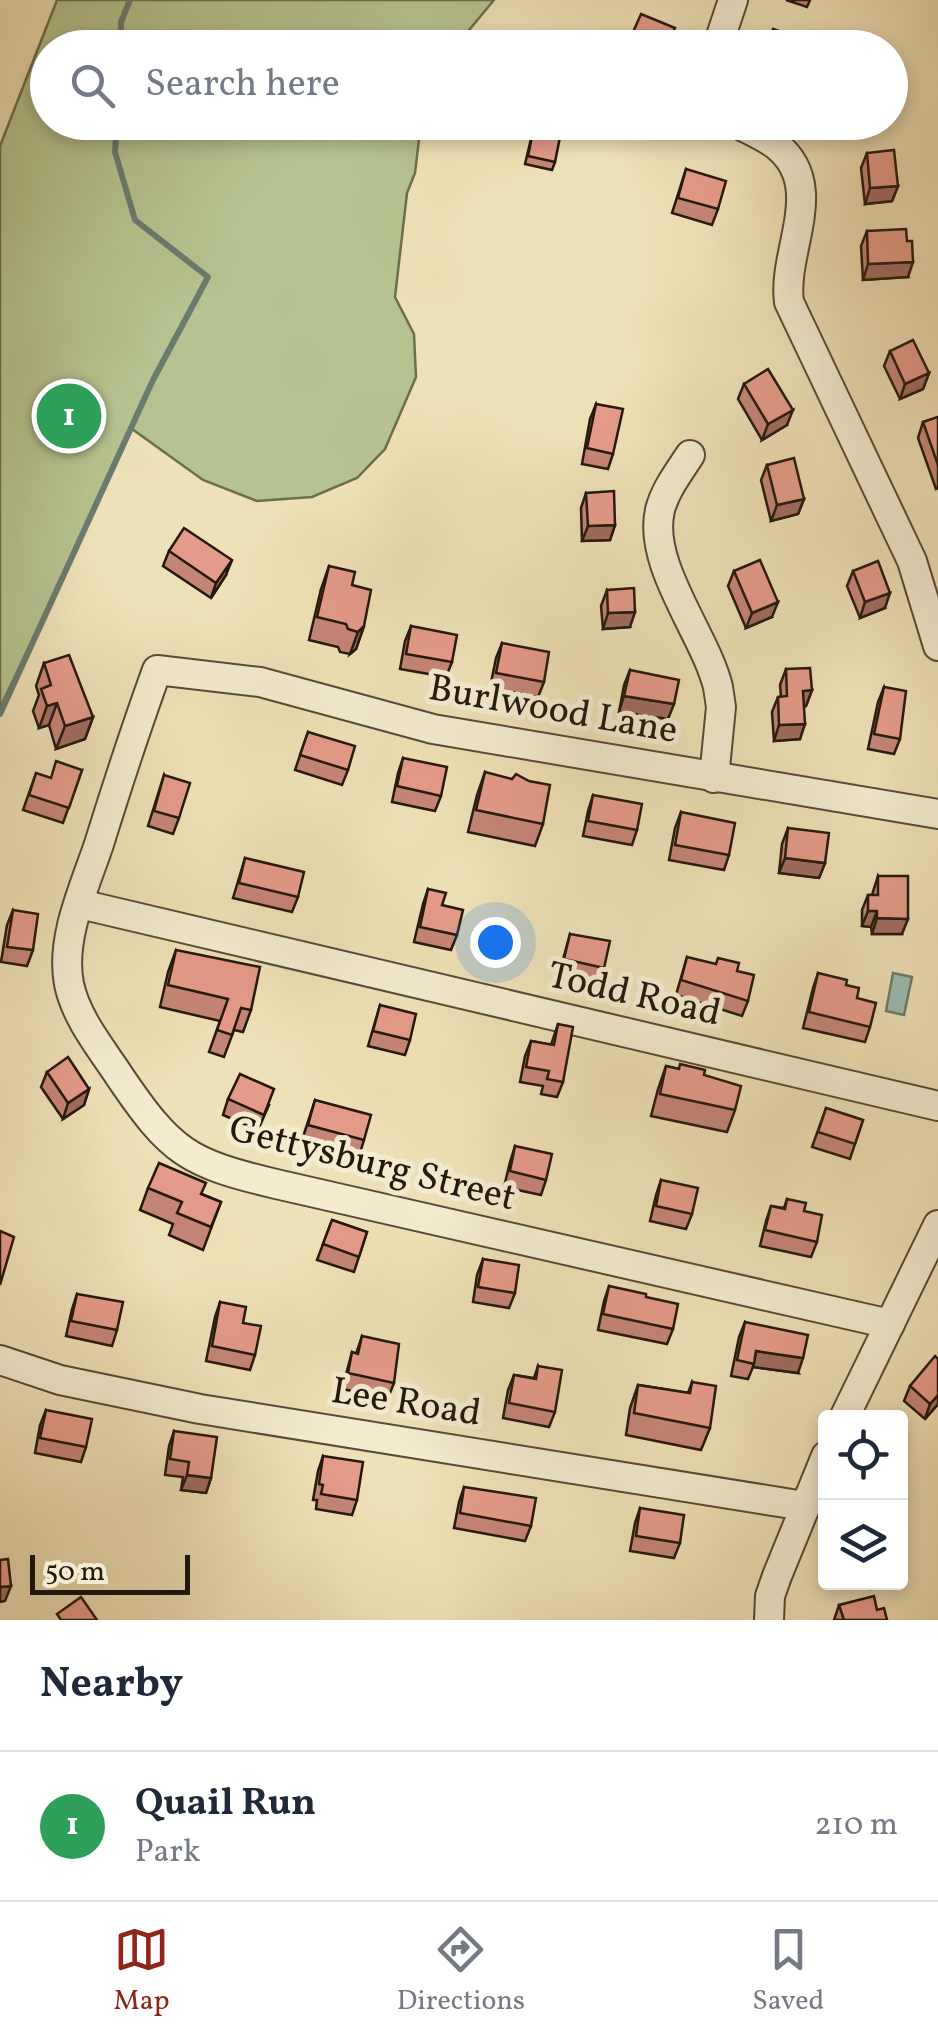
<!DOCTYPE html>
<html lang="en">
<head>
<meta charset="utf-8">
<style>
	body { margin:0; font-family:Vollkorn,serif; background:#f2f2f3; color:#1f2937 }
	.controls { position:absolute; right:30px; bottom:30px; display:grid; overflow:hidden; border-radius:10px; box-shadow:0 5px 15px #0003 }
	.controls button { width:90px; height:90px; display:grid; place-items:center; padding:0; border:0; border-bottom:2px solid #e0e1e3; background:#fff; color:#1f2937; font:50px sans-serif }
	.scale { position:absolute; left:30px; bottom:25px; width:160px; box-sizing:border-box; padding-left:10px; border:5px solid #24180c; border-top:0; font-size:28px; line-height:35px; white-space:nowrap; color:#24180c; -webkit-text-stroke:8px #f5ecd0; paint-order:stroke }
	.you { position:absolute; left:495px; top:942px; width:35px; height:35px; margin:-25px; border:8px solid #fff; border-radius:50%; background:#1a73e8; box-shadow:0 0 0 15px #1a73e833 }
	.badge { display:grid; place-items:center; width:65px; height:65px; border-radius:50%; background:#8f2418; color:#fff; font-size:32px; font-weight:700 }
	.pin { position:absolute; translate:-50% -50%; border:5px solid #fff; box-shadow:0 2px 10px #0006 }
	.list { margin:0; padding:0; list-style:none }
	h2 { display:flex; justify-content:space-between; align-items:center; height:130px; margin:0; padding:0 40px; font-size:42px }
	h2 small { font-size:32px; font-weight:400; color:#747a83 }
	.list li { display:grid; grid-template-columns:65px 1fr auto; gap:30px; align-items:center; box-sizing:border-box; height:150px; padding:0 40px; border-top:2px solid #e0e1e3 }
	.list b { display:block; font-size:38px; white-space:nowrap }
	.list p { margin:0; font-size:32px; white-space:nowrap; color:#747a83 }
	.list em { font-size:32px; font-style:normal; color:#747a83 }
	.icon { flex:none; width:55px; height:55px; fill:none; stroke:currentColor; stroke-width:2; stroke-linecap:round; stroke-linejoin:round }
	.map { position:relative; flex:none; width:938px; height:1620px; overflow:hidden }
	.search { position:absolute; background:#fff; box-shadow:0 5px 15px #0003; left:30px; right:30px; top:30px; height:110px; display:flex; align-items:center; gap:25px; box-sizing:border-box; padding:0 35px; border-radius:55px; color:#747a83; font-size:38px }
	.sheet { height:280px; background:#fff }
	nav { display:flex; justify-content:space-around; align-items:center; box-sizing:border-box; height:140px; border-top:2px solid #e0e1e3; background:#fff; font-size:28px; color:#747a83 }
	nav a { display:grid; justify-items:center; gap:5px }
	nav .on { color:#8f2418 }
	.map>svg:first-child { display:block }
</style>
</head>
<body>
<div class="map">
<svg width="938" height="1620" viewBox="0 0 938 1620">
	<rect width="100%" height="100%" fill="#efe1b7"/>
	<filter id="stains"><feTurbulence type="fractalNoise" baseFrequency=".002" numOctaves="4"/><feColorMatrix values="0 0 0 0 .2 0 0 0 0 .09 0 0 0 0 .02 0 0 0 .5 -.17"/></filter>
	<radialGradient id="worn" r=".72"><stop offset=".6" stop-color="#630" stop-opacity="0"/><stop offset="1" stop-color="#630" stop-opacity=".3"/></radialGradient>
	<!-- green -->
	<polygon fill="#b6c390" stroke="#6d6e4e" stroke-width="2.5" points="57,0 494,0 455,47 48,48 48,122 421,123 415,173 407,193 395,297 414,334 416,377 385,449 357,478 312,497 257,501 203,480 132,429 0,708 0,146"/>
	<!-- water -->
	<polygon fill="#9abdb2" stroke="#6b7b70" stroke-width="2.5" points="893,973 912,977 904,1015 886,1011"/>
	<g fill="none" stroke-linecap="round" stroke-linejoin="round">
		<!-- stream -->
		<g stroke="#6b7b70" stroke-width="6">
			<polyline points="120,48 121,22 130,0"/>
			<polyline points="0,714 153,380 208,277 135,220 115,152 117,122"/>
		</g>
		<defs>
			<g id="minor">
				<polyline points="717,48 733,0"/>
				<path d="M735,122C749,130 764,136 776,145C828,186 782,250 789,302L912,561L938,646"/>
				<path d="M690,455C679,472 665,490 660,510C647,565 705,634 718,687L721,707L714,778"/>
				<polyline points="80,904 938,1106"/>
				<path d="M890,1324L276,1184C187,1163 171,1152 120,1077C101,1048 76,1018 69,984C60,938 85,886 99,844C117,786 136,728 157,670L260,682L433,729L938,814"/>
				<polyline points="0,1360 60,1380 200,1409 804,1506"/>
				<polyline points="844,1418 938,1225"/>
				<polyline points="769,1620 770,1596 777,1576 826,1456"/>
			</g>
		</defs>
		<!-- minor casing -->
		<use href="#minor" stroke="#574a37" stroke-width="32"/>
		<!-- minor -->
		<use href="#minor" stroke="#f5ecd0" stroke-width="28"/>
	</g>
	<!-- wall -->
	<g fill="#c58576" stroke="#24180c" stroke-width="2.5">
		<polygon points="786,0 810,0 807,7"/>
		<polygon points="535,122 555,162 552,170 525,164"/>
		<polygon points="867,153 898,186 892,201 865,204 861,168"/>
		<polygon points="686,169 718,209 712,225 672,213"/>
		<polygon points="867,231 908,277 863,280 861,246"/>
		<polygon points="890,351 929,373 923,389 900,399 884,366"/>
		<polygon points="744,384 787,425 762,440 738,399"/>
		<polygon points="596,404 613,454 608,469 582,464 590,419"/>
		<polygon points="938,417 938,488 936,489 918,438 923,422"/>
		<polygon points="767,465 804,499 798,514 771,521 761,480"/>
		<polygon points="586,493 615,525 610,540 582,541 581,508"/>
		<polygon points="169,551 226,575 211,598 163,566"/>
		<polygon points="329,566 352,585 364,626 356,649 350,654 340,652 338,647 309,640 321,589"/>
		<polygon points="734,571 772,617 746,628 728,586"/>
		<polygon points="853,571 885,608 860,618 847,586"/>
		<polygon points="607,590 630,627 603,629 601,606"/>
		<polygon points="411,626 452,662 446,677 400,669 405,641"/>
		<polygon points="502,643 544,682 538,697 490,688 496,658"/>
		<polygon points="44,663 93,717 85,739 56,749 49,725 39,728 33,711 39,695 36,686"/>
		<polygon points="786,669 812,690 806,706 804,706 800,739 774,741 772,712 778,697 781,697 780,685"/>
		<polygon points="630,670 668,719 619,712 624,685"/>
		<polygon points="884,687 900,739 894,754 868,749 878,702"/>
		<polygon points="308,732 348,770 342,785 295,770"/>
		<polygon points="403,758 441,796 435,811 392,802 398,773"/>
		<polygon points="82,770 63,823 23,810 36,773 50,778"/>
		<polygon points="485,772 543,824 535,846 468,832 477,795"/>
		<polygon points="164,775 179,818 173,834 148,826"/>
		<polygon points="593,795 637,830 632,845 583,836 588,811"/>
		<polygon points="681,812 729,855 724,870 669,860 675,828"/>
		<polygon points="788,828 825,863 819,878 779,873 782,844"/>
		<polygon points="245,858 298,897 292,912 233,898"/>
		<polygon points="878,876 902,934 872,934 871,927 862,926 862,910 868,895 872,895"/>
		<polygon points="428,889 442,905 457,935 451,950 414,942 423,904"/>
		<polygon points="13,910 33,950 27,966 1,962 7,925"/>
		<polygon points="570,934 604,968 599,984 559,974"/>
		<polygon points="176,950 251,1010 243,1032 234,1030 224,1057 209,1052 220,1021 160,1007 168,972"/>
		<polygon points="687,957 748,1001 742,1016 676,995"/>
		<polygon points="818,973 846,985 857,998 870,1027 865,1042 803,1028 813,988"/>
		<polygon points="380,1005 410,1040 405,1055 368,1046"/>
		<polygon points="558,1024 563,1082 557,1097 541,1094 543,1086 520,1082 525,1056 531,1041 551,1045"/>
		<polygon points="666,1066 704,1075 735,1110 727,1132 651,1116 658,1089"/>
		<polygon points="47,1072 89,1089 84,1105 63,1119 41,1087"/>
		<polygon points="228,1099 269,1105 258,1130 223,1115"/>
		<polygon points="315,1100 364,1140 359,1156 302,1140"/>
		<polygon points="826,1108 863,1120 850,1159 812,1147"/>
		<polygon points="515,1146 546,1180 541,1195 504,1187 510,1162"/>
		<polygon points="661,1180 692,1214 686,1229 650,1221 656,1195"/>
		<polygon points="148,1188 202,1194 221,1202 203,1250 169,1235 173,1224 140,1210"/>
		<polygon points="787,1199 804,1211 817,1242 811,1257 760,1246 766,1221 771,1206 784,1208"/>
		<polygon points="332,1220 367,1232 354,1272 317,1260"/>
		<polygon points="483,1259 515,1293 509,1308 473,1302 477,1275"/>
		<polygon points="609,1286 646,1297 673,1329 667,1344 598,1330 604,1301"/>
		<polygon points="77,1294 117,1330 112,1346 66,1336 72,1309"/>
		<polygon points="220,1302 243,1323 255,1355 250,1370 206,1361 215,1317"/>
		<polygon points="745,1322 798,1373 753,1367 748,1379 731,1376 739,1337"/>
		<polygon points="362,1336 394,1383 388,1398 342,1389 352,1352 356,1354"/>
		<polygon points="538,1366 555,1412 549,1427 503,1418 508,1390 514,1375 534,1378"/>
		<polygon points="692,1382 710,1428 701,1450 626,1435 630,1408 638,1385 688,1393"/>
		<polygon points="910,1386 938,1404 925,1419 904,1401"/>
		<polygon points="46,1410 86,1447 81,1462 35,1453 40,1425"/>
		<polygon points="174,1431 211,1478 206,1493 181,1490 183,1477 165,1475 169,1446"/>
		<polygon points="323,1456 357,1500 352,1515 316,1509 317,1500 313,1500 318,1471"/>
		<polygon points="464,1487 531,1526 525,1541 454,1528 459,1502"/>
		<polygon points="640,1508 680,1543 674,1558 630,1551 635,1523"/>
		<polygon points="856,1582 873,1582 870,1589"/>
		<polygon points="839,1605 877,1610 887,1620 834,1620"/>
	</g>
	<!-- shaded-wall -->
	<g fill="#a06c60" stroke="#24180c" stroke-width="2.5">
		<polygon points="898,186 892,201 865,204 870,188"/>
		<polygon points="913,262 908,277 863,280 868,264"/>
		<polygon points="929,373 923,389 900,399 905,384"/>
		<polygon points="793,410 787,425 762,440 768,424"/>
		<polygon points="804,499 798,514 771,521 777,505"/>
		<polygon points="615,525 610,540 582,541 588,526"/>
		<polygon points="232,560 226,575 211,598 216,583"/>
		<polygon points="890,593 885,608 860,618 865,602"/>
		<polygon points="778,602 772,617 746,628 752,613"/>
		<polygon points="635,612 630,627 603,629 608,613"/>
		<polygon points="364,626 356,649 350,654 358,632"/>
		<polygon points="812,690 806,706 798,706 803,691"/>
		<polygon points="624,696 674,704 668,719 619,712"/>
		<polygon points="57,703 49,725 39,728 47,706"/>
		<polygon points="93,717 85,739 56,749 65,726"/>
		<polygon points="805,724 800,739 774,741 779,725"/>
		<polygon points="785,858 825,863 819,878 779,873"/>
		<polygon points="868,911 877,911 871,927 862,926"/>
		<polygon points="877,918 908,919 902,934 872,934"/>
		<polygon points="89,1089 84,1105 63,1119 68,1103"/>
		<polygon points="756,1351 803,1358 798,1373 753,1367"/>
		<polygon points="938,1395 938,1404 925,1419 930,1404"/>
		<polygon points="187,1475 211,1478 206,1493 181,1490"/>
		<polygon points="11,1586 5,1601 0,1602 0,1587"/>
	</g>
	<!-- building -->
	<g fill="#e59b89" stroke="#24180c" stroke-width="2.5">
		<polygon points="641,14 675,28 666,48 626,48"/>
		<polygon points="773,29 800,38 797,48 767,48"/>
		<polygon points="535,122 562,127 555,162 528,156"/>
		<polygon points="894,150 898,186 870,188 867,153"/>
		<polygon points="686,169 726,181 718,209 678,198"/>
		<polygon points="906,229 907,241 912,241 913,262 868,264 867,231"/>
		<polygon points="913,340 929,373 905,384 890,351"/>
		<polygon points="768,369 793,410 768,424 744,384"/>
		<polygon points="596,404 623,409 613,454 587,448"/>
		<polygon points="938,417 938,465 923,422"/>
		<polygon points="794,458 804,499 777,505 767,465"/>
		<polygon points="614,491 615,525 588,526 586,493"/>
		<polygon points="184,528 232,560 216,583 169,551"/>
		<polygon points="760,560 778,602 752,613 734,571"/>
		<polygon points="878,561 890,593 865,602 853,571"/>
		<polygon points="329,566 355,572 352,585 371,590 364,626 358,632 348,629 346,624 317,617"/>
		<polygon points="634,588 635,612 608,613 607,590"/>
		<polygon points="411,626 457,635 452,662 406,654"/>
		<polygon points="502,643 549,652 544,682 496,673"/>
		<polygon points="69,655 93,717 65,726 57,703 47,706 41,689 51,685 44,663"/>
		<polygon points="810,668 812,690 803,691 805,724 779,725 778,697 787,696 786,669"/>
		<polygon points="630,670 679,680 674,704 624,696"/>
		<polygon points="884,687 906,691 900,739 874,734"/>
		<polygon points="308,732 355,746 348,770 300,755"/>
		<polygon points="403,758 447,767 441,796 397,786"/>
		<polygon points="56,761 82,770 69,808 29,795 36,773 51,778"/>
		<polygon points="485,772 512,779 516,774 529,781 550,785 543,824 476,810"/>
		<polygon points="164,775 190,783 179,818 154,811"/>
		<polygon points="593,795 642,804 637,830 588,821"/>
		<polygon points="681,812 735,823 729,855 675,845"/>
		<polygon points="788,828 829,833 825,863 785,858"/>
		<polygon points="245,858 304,872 298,897 239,883"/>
		<polygon points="878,876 908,876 908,919 877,918 877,911 868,911 868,895 878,895"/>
		<polygon points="428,889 446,893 442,905 463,910 457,935 420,927"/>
		<polygon points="13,910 38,914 33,950 7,947"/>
		<polygon points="570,934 610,941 604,968 564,959"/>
		<polygon points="176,950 260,967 251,1010 241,1008 232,1035 217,1030 228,999 168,985"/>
		<polygon points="687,957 716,964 718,958 739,963 737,971 754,975 748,1001 681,980"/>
		<polygon points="818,973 847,980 846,985 859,988 857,998 876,1003 870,1027 809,1012"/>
		<polygon points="380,1005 416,1014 410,1040 373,1031"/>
		<polygon points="558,1024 573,1027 563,1082 547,1079 549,1071 526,1067 531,1041 554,1045"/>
		<polygon points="68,1057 89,1089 68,1103 47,1072"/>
		<polygon points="680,1064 705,1070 704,1075 741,1086 735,1110 660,1094 666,1066 679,1069"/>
		<polygon points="240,1074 274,1089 264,1115 228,1099"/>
		<polygon points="315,1100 371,1115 364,1140 308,1125"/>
		<polygon points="826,1108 863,1120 855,1144 818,1132"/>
		<polygon points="515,1146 552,1154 546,1180 510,1171"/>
		<polygon points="159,1163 206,1183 201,1194 221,1202 211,1227 177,1213 182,1202 148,1188"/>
		<polygon points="661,1180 698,1188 692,1214 656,1206"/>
		<polygon points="787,1199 806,1203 804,1211 822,1215 817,1242 765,1230 771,1206 785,1209"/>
		<polygon points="332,1220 367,1232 359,1257 323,1244"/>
		<polygon points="0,1231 14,1237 0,1285"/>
		<polygon points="483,1259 519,1265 515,1293 478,1287"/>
		<polygon points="609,1286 646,1294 646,1297 678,1304 673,1329 603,1314"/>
		<polygon points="77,1294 123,1302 117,1330 71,1321"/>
		<polygon points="220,1302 246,1307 243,1323 261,1326 255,1355 212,1346"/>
		<polygon points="745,1322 808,1335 803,1358 756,1351 754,1364 737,1360"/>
		<polygon points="362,1336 399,1344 394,1383 348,1373 352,1352 358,1354"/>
		<polygon points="935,1356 938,1359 938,1395 930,1404 910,1386"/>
		<polygon points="538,1366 562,1370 555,1412 509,1403 514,1375 536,1379"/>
		<polygon points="692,1382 716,1386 710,1428 634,1413 638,1385 690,1393"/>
		<polygon points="46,1410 92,1419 86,1447 40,1438"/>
		<polygon points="174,1431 217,1437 211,1478 187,1475 189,1462 170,1459"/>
		<polygon points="323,1456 363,1462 357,1500 321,1494 323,1485 319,1484"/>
		<polygon points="464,1487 536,1498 531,1526 460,1513"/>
		<polygon points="640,1508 684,1515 680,1543 636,1536"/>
		<polygon points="8,1559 11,1586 0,1587 0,1560"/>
		<polygon points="874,1596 877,1610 884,1608 887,1620 844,1620 839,1605"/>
		<polygon points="81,1597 97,1620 61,1620 57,1614"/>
	</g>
	<g text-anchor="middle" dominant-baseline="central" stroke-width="10" stroke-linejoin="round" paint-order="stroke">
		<!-- street labels -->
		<g font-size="38" fill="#24180c" stroke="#f5ecd0">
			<text transform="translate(553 711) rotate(10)">Burlwood Lane</text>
			<text transform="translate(634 996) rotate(13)">Todd Road</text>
			<text transform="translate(372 1165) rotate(14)">Gettysburg Street</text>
			<text transform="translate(406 1404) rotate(9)">Lee Road</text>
		</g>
	</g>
	<rect width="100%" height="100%" filter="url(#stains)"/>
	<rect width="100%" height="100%" fill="url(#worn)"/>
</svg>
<div class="controls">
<button><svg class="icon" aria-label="locate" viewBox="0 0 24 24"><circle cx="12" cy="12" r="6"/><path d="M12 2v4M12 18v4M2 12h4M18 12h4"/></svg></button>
<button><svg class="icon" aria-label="layers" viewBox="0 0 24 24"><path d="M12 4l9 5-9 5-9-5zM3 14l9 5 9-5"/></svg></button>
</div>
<div class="scale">50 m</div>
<div class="you"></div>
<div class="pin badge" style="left:69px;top:416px;background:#2e9e5b">1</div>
<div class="search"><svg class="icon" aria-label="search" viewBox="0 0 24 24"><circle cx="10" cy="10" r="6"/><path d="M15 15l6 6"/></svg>Search here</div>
</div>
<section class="sheet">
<h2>Nearby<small></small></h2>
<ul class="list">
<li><span class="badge" style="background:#2e9e5b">1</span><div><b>Quail Run</b><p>Park</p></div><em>210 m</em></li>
</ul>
</section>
<nav>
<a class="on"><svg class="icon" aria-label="map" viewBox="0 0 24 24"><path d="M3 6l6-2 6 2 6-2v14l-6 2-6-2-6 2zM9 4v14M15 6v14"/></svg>Map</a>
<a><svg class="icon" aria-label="directions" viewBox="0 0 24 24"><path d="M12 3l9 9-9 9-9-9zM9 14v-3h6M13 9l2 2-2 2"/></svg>Directions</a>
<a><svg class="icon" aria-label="saved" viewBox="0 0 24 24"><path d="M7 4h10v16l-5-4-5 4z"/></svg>Saved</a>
</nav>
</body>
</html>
